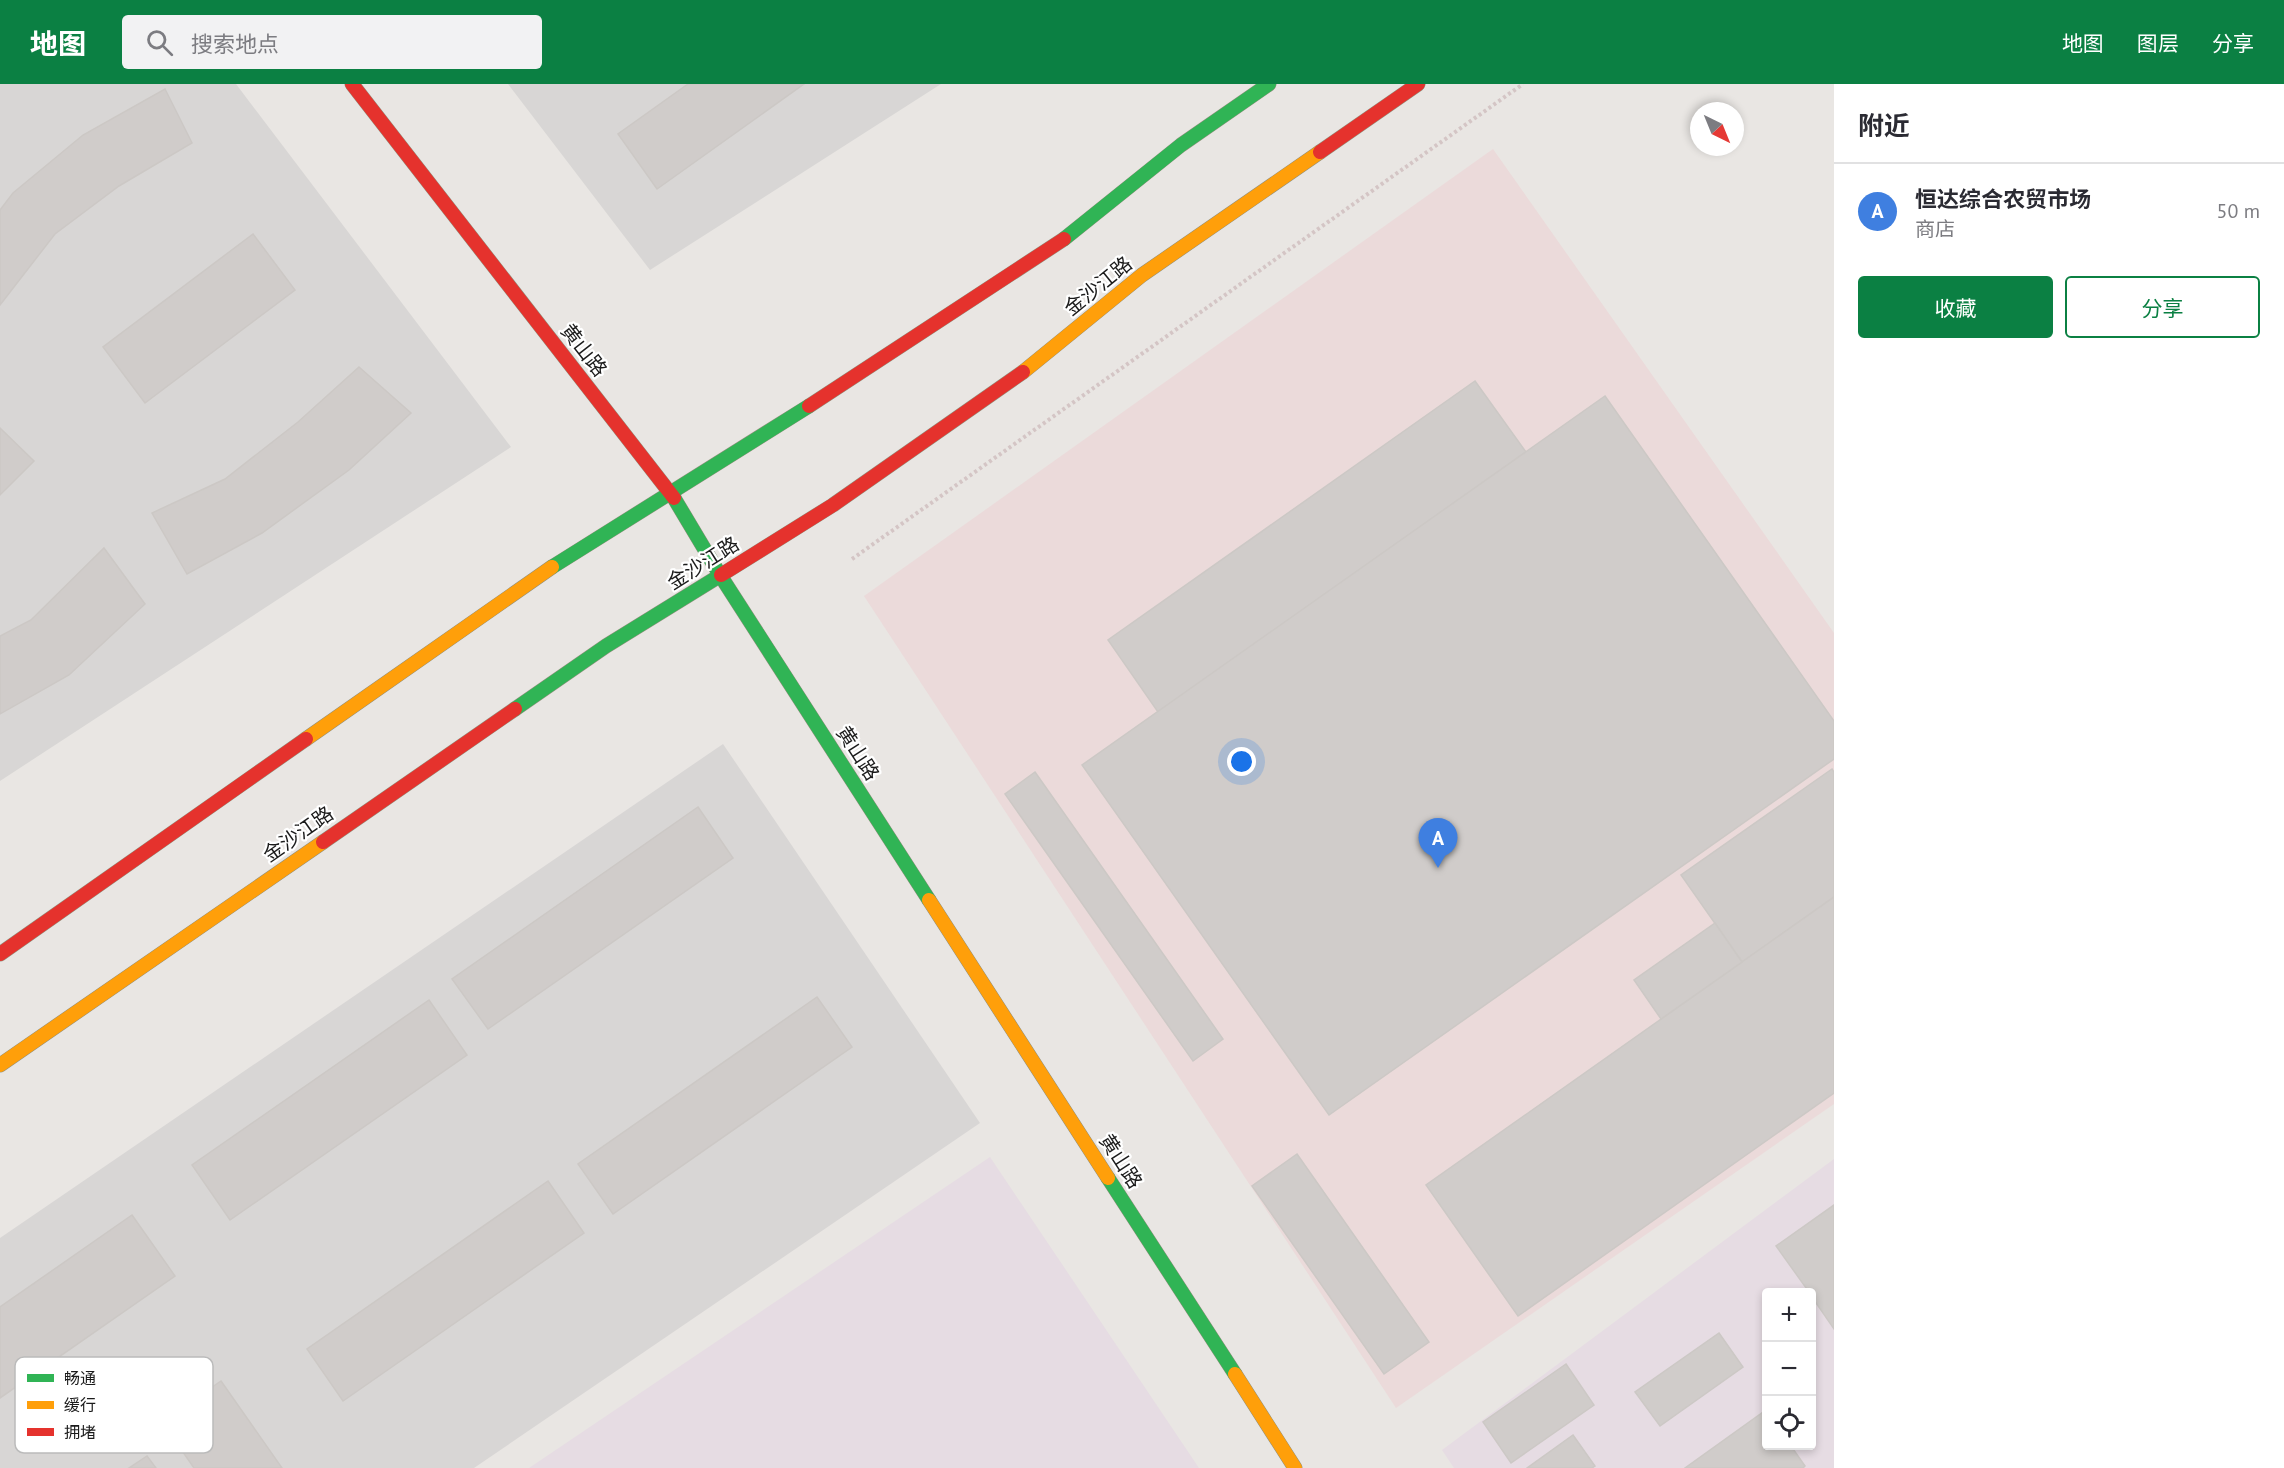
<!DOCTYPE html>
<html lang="zh">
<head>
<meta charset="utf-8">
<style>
	body { margin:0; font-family:"PT Sans","Noto Sans SC",sans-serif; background:#f2f2f3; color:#2b2b33 }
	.controls { position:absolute; right:18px; bottom:18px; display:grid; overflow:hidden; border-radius:6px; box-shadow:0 3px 9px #0003 }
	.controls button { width:54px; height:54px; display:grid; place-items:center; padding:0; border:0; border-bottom:2px solid #e1e1e2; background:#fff; color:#2b2b33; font:30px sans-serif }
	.compass { position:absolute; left:1690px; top:18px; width:54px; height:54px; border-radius:50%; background:#fff; box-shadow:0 3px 9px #0003; rotate:137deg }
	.you { position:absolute; left:1242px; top:678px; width:21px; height:21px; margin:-15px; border:4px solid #fff; border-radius:50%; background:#1a73e8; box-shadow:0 0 0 9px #1a73e833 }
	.badge { display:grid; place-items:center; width:39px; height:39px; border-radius:50%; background:#0b8043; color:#fff; font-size:20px; font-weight:700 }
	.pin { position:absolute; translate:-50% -50px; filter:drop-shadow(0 2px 3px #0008) }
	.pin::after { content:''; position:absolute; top:32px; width:21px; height:18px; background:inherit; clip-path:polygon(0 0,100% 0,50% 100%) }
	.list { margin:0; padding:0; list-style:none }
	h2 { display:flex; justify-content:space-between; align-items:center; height:78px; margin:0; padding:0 24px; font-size:26px }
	h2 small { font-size:20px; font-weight:400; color:#7c7c81 }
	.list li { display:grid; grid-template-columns:39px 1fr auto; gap:18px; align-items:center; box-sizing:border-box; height:96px; padding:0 24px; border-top:2px solid #e1e1e2 }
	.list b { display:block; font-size:22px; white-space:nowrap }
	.list p { margin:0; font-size:20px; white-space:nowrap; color:#7c7c81 }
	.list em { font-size:20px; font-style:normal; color:#7c7c81 }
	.actions { display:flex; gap:12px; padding:18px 24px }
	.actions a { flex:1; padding:14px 0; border:2px solid #0b8043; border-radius:6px; text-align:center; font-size:21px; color:#0b8043 }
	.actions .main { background:#0b8043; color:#fff }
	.icon { flex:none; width:33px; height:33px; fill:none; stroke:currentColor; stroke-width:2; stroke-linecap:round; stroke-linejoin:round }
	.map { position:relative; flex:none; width:1834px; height:1384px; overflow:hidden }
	header { display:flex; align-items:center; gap:36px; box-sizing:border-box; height:84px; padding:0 30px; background:#0b8043; color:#fff }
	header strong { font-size:28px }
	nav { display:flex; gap:33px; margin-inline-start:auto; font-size:21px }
	.search { width:420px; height:54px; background:#f2f2f3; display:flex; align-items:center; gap:15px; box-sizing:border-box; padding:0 21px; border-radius:6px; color:#7c7c81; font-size:22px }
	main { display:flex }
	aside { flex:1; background:#fff }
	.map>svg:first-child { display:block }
</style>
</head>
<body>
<header>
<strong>地图</strong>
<div class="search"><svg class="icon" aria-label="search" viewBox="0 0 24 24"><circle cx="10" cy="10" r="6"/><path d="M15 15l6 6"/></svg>搜索地点</div>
<nav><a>地图</a><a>图层</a><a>分享</a></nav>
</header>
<main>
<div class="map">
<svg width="1834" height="1384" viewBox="0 0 1834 1384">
	<rect width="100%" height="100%" fill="#e9e6e3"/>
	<!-- residential -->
	<g fill="#d8d6d5">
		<polygon points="0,0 236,0 511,363 0,697"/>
		<polygon points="508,0 941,0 650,186"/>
		<polygon points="723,660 980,1039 474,1384 0,1384 0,1154"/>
	</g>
	<!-- commercial -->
	<polygon fill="#ebdada" points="1493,65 1834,549 1834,1020 1396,1324 864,512"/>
	<!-- industrial -->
	<g fill="#e6dce3" fill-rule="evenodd">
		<polygon points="990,1073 1199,1384 529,1384"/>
		<path d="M1834,1075V1384H1454L1442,1366ZM1766,1208H1812V1362H1766Z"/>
	</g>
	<!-- building -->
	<g fill="#d0ccca" stroke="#ccc8c5" stroke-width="1.5">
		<polygon points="688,0 804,0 657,105 618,50"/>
		<polygon points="165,5 192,59 119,102 55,150 0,221 0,126 13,109 83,51"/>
		<polygon points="253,150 295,206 145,319 103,263"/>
		<polygon points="359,283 411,329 349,386 262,449 187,490 152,429 225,395 298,338"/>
		<polygon points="1475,297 1526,368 1158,628 1108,556"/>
		<polygon points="1605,312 1834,637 1834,675 1329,1031 1082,681"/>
		<polygon points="0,344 34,377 0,411"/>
		<polygon points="104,464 145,520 69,591 0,630 0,552 31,536"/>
		<polygon points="1832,685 1834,688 1834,813 1742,878 1681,791"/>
		<polygon points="1035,688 1223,955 1193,977 1005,710"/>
		<polygon points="698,723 733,774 488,945 452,895"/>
		<polygon points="1834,813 1834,1009 1518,1232 1426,1101"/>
		<polygon points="1715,839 1742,878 1661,935 1634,896"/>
		<polygon points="817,913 852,963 613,1130 578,1080"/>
		<polygon points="429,916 467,971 230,1136 192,1081"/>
		<polygon points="1297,1070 1429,1258 1384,1290 1252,1102"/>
		<polygon points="548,1097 584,1149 343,1317 307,1265"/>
		<polygon points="1834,1121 1834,1245 1812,1213 1812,1208 1809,1208 1776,1162"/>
		<polygon points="132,1131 175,1192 0,1314 0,1223"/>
		<polygon points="1719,1249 1743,1283 1660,1342 1635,1308"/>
		<polygon points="1566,1280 1594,1321 1511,1379 1483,1338"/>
		<polygon points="221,1297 282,1384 194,1384 162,1338"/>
		<polygon points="1766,1326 1766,1362 1791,1362 1805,1382 1803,1384 1685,1384"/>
		<polygon points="1573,1351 1595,1382 1592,1384 1527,1384"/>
		<polygon points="147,1372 156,1384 129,1384"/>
	</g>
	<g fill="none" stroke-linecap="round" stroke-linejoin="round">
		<defs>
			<g id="fast">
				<polyline points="1064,155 1181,61 1269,0"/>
				<polyline points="674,414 720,491 929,816"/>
				<polyline points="552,483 809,322"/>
				<polyline points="515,625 606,562 721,491"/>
				<polyline points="1108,1094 1235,1290"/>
			</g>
			<g id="slow">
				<polyline points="1023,288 1142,191 1320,68"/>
				<polyline points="306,655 552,483"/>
				<polyline points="929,816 1108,1094"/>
				<polyline points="0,981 323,758"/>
				<polyline points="1235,1290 1295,1384"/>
			</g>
			<g id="jam">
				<polyline points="352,0 674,414"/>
				<polyline points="1320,68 1418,0"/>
				<polyline points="809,322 1064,155"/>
				<polyline points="721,491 833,421 1023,288"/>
				<polyline points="323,758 515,625"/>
				<polyline points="0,870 306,655"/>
			</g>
		</defs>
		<!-- fast casing -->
		<use href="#fast" stroke="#91907d" stroke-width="15"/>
		<!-- slow casing -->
		<use href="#slow" stroke="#91907d" stroke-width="15"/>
		<!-- jam casing -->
		<use href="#jam" stroke="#91907d" stroke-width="15"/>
		<!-- path -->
		<polyline stroke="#d4c5c5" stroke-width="4" stroke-dasharray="3 3" stroke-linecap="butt" points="852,475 1523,0"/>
		<!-- fast -->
		<use href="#fast" stroke="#30b455" stroke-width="14"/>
		<!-- slow -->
		<use href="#slow" stroke="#ff9f0a" stroke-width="14"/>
		<!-- jam -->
		<use href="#jam" stroke="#e5322d" stroke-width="14"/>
	</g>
	<g text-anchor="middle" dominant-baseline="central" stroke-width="4.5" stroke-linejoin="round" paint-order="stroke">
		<!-- street labels -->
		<g font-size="20" fill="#1b1b1b" stroke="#fff">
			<text transform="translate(1098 202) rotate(-39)">金沙江路</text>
			<text transform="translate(584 266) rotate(52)">黄山路</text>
			<text transform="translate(703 479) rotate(-32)">金沙江路</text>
			<text transform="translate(858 669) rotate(57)">黄山路</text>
			<text transform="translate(298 750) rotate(-35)">金沙江路</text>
			<text transform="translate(1121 1077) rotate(57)">黄山路</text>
		</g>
	</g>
	<!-- legend -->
	<rect x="15" y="1273" width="198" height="96" rx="9" fill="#fff" stroke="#bbb" stroke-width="1.5"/>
	<rect x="27" y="1290" width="27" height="8" fill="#30b455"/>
	<rect x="27" y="1317" width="27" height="8" fill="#ff9f0a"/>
	<rect x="27" y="1344" width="27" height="8" fill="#e5322d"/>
	<g font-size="16" fill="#1b1b1b">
		<text x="64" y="1300">畅通</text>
		<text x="64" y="1327">缓行</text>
		<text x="64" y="1354">拥堵</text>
	</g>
</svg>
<div class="controls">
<button>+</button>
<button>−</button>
<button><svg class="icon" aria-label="locate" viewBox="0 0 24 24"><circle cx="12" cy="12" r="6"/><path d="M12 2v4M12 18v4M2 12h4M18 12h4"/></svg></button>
</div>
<svg class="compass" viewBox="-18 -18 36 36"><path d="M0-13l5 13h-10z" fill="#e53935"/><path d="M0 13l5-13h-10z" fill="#7c7c81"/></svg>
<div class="you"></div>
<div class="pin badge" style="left:1438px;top:784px;background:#3f7fe0">A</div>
</div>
<aside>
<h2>附近<small></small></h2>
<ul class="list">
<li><span class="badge" style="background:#3f7fe0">A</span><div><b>恒达综合农贸市场</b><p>商店</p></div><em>50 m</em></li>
</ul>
<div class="actions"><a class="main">收藏</a><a>分享</a></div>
</aside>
</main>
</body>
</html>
